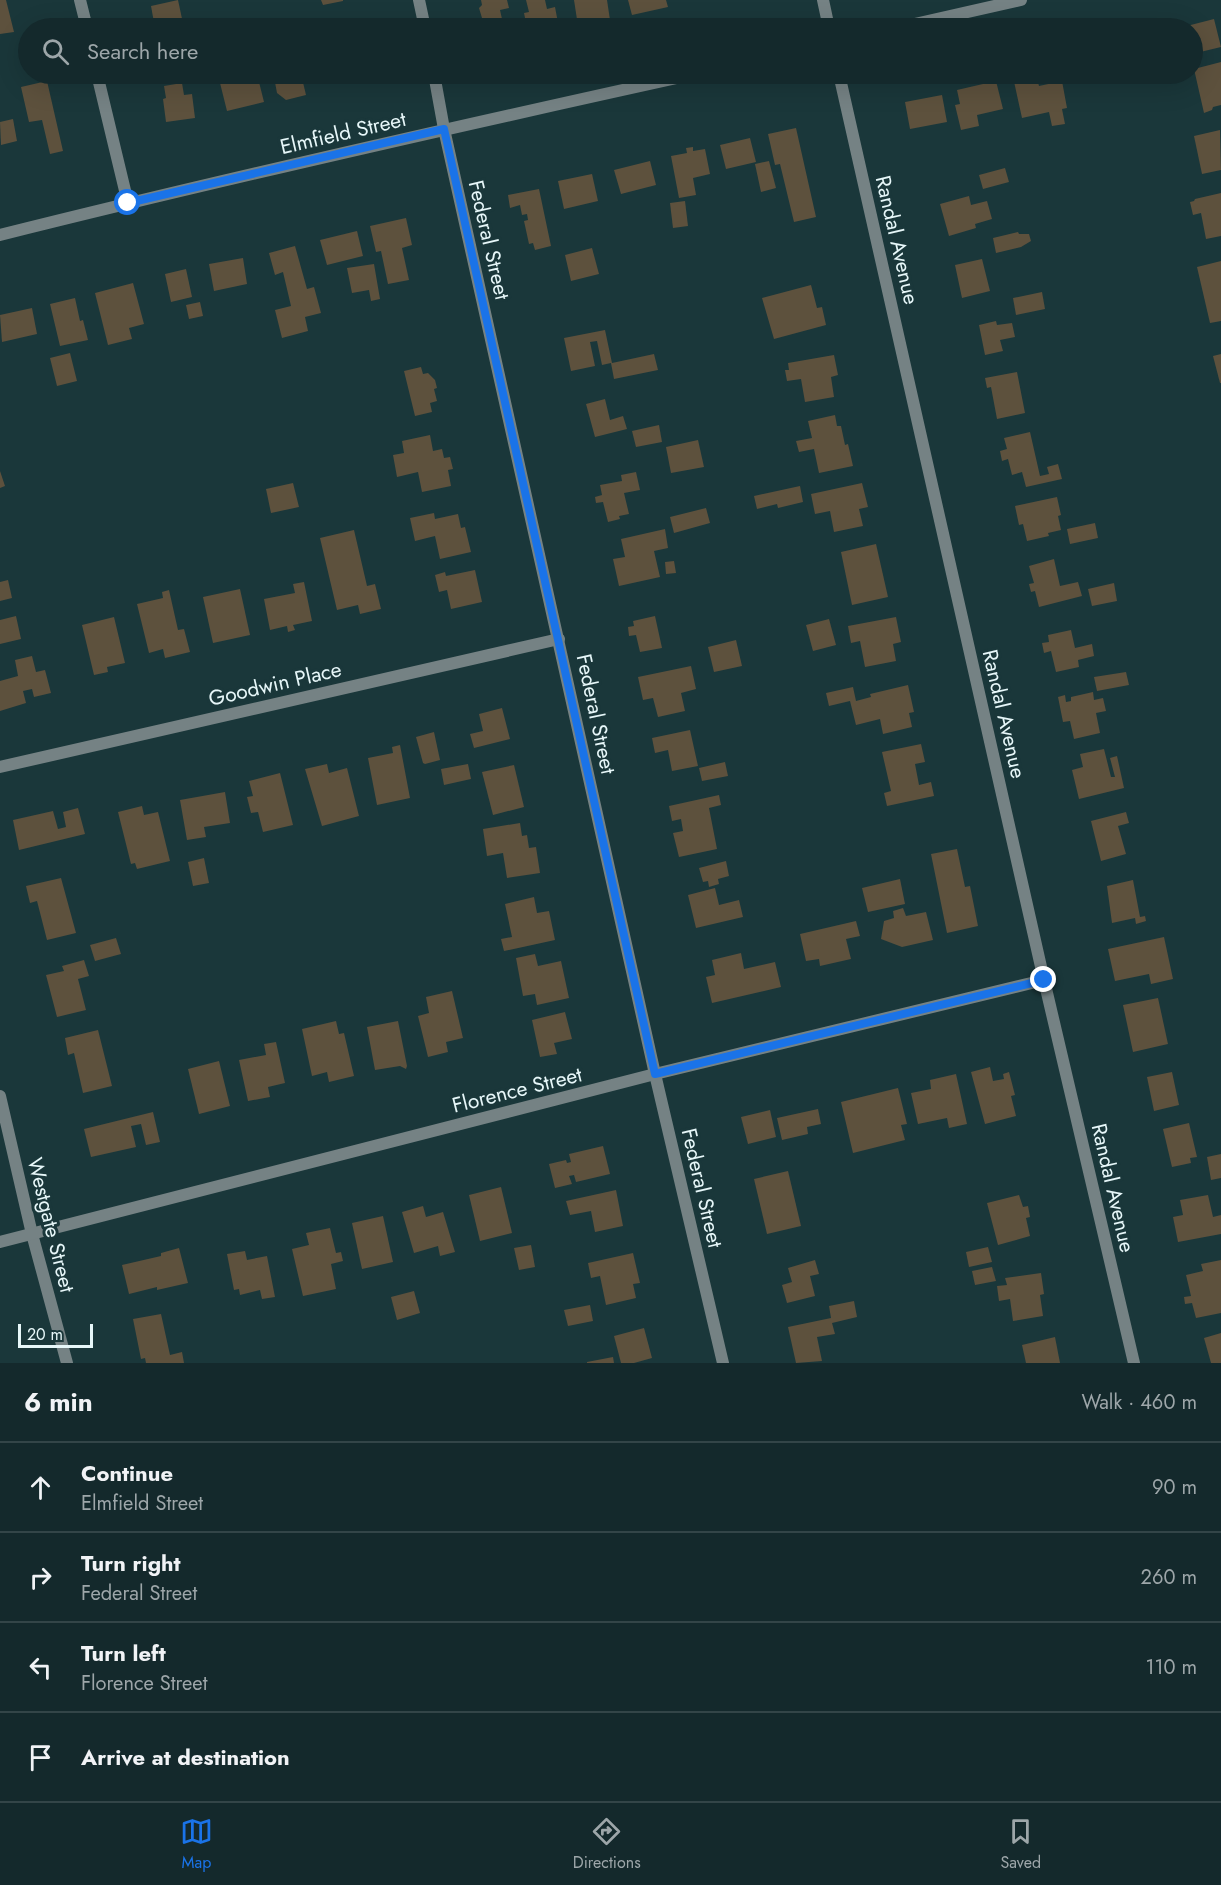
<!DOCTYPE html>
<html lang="en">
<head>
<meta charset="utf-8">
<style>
	body { margin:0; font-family:Jost,sans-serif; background:#1d3134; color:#f1f3f6 }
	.scale { position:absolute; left:18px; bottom:15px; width:75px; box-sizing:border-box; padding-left:6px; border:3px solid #e7f7f9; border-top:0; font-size:16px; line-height:21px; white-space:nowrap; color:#e7f7f9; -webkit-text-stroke:4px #1a373a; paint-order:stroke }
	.stop { position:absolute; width:18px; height:18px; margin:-14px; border:4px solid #1a73e8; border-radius:50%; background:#fff }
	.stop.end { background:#1a73e8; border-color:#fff; box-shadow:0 2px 6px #0008 }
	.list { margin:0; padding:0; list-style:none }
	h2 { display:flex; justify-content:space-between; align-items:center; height:78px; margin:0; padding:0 24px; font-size:26px }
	h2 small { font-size:20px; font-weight:400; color:#9da6a9 }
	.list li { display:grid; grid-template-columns:39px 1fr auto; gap:18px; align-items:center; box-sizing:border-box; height:90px; padding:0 24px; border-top:2px solid #334548 }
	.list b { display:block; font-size:22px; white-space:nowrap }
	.list p { margin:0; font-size:20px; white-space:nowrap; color:#9da6a9 }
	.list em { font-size:20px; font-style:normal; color:#9da6a9 }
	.icon { flex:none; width:33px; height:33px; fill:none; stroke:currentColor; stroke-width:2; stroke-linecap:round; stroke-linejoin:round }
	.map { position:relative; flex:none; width:1221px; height:1363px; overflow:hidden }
	.search { position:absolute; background:#14292c; box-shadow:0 6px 24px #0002; left:18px; right:18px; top:18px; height:66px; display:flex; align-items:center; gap:15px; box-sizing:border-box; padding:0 21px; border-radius:33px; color:#9da6a9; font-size:22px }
	.sheet { height:438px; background:#14292c }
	nav { display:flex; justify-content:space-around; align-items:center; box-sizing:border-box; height:84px; border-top:2px solid #334548; background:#14292c; font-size:16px; color:#9da6a9 }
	nav a { display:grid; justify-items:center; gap:3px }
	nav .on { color:#1a73e8 }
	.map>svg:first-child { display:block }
</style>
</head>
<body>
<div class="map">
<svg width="1221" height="1363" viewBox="0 0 1221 1363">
	<rect width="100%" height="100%" fill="#1a373a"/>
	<!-- building -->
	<g fill="#5d513d">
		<polygon points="0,0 6,0 14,32 0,34"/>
		<polygon points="178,0 184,28 155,28 151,6"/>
		<polygon points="321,0 343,0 343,1 323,5"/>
		<polygon points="481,0 507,0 509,8 500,10 504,28 485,28 479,8 482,5"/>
		<polygon points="526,0 545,0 547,9 555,7 559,28 527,28 524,13 529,12"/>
		<polygon points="574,0 607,0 610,20 578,26"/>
		<polygon points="628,0 666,0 668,7 632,15"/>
		<polygon points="358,19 360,28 336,28 335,24"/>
		<polygon points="1214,19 1221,47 1192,54 1192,28 1179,28"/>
		<polygon points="317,24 318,28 304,28"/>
		<polygon points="1221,62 1221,105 1213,107 1212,110 1204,113 1194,69"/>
		<polygon points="257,74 264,102 227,111 220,83"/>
		<polygon points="288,74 301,74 306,95 286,100 277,93 274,77"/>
		<polygon points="345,74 368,74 369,77 347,82"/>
		<polygon points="1029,74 1036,74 1039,86 1062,81 1067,108 1062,109 1065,124 1052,126 1049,112 1022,118 1013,77"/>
		<polygon points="47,81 63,151 50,154 42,120 29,122 21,87"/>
		<polygon points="996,81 1003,109 977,115 979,126 961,130 955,105 960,104 957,90"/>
		<polygon points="182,83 184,95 192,94 195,118 166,122 163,99 166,98 164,86"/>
		<polygon points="942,95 947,122 910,129 905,102"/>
		<polygon points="13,119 17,141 1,145 0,122"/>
		<polygon points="796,128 816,217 794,222 780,164 775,165 768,134"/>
		<polygon points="1220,130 1221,170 1202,174 1194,136"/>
		<polygon points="750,138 756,162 726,169 720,145"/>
		<polygon points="693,147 693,151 705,149 710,174 693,178 696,195 679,198 671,156 687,153 686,148"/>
		<polygon points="650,161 656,185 621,194 614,170"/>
		<polygon points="769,161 776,188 761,192 755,164"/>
		<polygon points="1005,168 1009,182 983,189 979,175"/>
		<polygon points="592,174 598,201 564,209 558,181"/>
		<polygon points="539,189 551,246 535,250 533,243 529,244 524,221 528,220 527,214 522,215 520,205 510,208 508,195"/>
		<polygon points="1221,193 1221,236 1206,239 1201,213 1193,215 1190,202 1194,201 1195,199"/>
		<polygon points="969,196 971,205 987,201 992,219 975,224 976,228 949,236 940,204"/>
		<polygon points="685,201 688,226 673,228 670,203"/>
		<polygon points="406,218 412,245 402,248 409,280 388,284 381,251 376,252 370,226"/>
		<polygon points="357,231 363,256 327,265 320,240"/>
		<polygon points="1018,232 1019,234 1029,234 1031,241 1021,247 996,253 993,238"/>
		<polygon points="295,246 307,289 314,287 321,313 305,317 308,331 282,338 275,310 291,306 283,272 275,275 269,253"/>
		<polygon points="592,248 599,274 571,281 565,255"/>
		<polygon points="243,258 247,284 214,291 209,264"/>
		<polygon points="982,259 990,291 962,298 955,265"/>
		<polygon points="1221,261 1221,321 1210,323 1197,267"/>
		<polygon points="374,264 380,299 371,301 369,290 352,293 347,268"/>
		<polygon points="186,269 192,297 171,302 165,274"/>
		<polygon points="133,283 144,324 129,328 132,339 108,345 95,293"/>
		<polygon points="811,285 817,308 822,307 826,325 774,339 762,298"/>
		<polygon points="1042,292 1045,309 1016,315 1013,298"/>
		<polygon points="75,298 80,321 83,320 88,340 60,346 50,304"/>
		<polygon points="200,302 203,316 189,319 186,305"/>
		<polygon points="32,308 37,334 2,342 0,315"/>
		<polygon points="996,321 997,325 1012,323 1015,337 1000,340 1003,351 985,355 979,325"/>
		<polygon points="605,330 612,363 654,354 658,370 614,379 611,363 602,365 597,341 590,342 595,366 571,371 564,338"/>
		<polygon points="70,353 77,381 57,386 50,358"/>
		<polygon points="1221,354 1221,383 1220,383 1213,356"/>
		<polygon points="834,355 838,375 831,377 834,397 805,402 801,379 787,381 785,370 789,370 788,363"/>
		<polygon points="421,367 423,374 428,373 435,380 437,388 434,389 437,401 430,403 432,412 415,416 404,371"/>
		<polygon points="1017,372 1025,413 997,419 991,387 987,388 985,378"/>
		<polygon points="605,399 610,420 623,416 627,429 595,437 586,404"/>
		<polygon points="835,415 837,426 841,426 845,445 848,444 853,466 819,473 814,449 799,452 796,441 812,438 808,421"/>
		<polygon points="659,425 662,442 636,447 632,431"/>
		<polygon points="1030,432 1040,476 1049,474 1047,467 1058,464 1062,479 1026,487 1022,472 1012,475 1008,459 1002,461 1000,451 1007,449 1004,438"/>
		<polygon points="430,435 433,451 442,449 444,458 450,457 453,469 448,470 451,486 422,492 418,472 397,477 393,455 404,453 402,441"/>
		<polygon points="698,440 704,467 671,473 666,447"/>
		<polygon points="0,471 5,486 0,488"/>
		<polygon points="636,472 640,490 624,493 629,514 619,516 620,519 608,522 603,502 596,503 595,497 602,495 600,485 622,481 621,475"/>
		<polygon points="293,483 299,507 271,513 266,489"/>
		<polygon points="862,483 868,507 859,509 863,526 834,532 830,511 815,514 811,494"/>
		<polygon points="800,486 803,502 778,508 777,504 757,509 754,496"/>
		<polygon points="1057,497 1061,515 1058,516 1061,530 1048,533 1049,536 1027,541 1023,524 1019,525 1015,506"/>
		<polygon points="706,508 710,523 674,533 670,517"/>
		<polygon points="434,513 435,519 458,514 461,528 465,527 471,552 440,559 435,536 415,541 410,518"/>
		<polygon points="1095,523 1098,538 1070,544 1067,529"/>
		<polygon points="665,529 668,548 654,551 660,577 619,586 613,559 625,557 621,539"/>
		<polygon points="354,530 367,586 375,584 381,609 360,614 358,605 337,610 320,538"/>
		<polygon points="876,544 888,597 852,605 841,552"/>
		<polygon points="1054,559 1060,586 1078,582 1082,596 1039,607 1035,591 1031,592 1029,584 1034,583 1029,566"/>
		<polygon points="674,561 676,573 666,574 665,562"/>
		<polygon points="475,570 482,602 451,609 447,590 439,592 435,575 445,572 446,576"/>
		<polygon points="8,580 12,598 0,601 0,582"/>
		<polygon points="304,582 312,621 293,625 295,630 288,632 287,626 270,630 264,599 295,593 293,584"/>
		<polygon points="1114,583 1117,601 1092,606 1088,589"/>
		<polygon points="240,589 250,635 213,643 203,597"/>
		<polygon points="169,590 178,630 184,629 190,652 165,658 163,649 149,653 137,604 163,598 162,592"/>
		<polygon points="16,616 21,639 0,644 0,620"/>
		<polygon points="655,616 662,648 640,652 636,635 629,636 628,627 634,626 633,621"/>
		<polygon points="114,617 125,663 107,667 108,672 94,675 82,625"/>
		<polygon points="896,617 901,642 893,644 896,661 865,667 860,641 851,643 848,626"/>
		<polygon points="829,619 836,645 813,651 806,625"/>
		<polygon points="1071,630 1075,648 1092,644 1094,656 1078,660 1079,667 1056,672 1051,651 1044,653 1042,643 1049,642 1048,635"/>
		<polygon points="736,640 742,666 714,672 708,647"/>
		<polygon points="32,656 36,672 45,670 51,693 34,697 32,689 23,691 26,703 0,711 0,681 18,676 15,660"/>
		<polygon points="691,666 696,689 681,693 685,711 658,717 653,698 643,700 638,677"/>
		<polygon points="1126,672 1129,685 1097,691 1094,677"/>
		<polygon points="908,685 914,712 909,713 912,727 883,734 880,719 856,725 850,701 829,706 826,693 853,687 856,701 871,697 870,694"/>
		<polygon points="1093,692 1094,700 1103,698 1106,711 1096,713 1100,733 1074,739 1070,721 1063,722 1058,697 1065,695 1066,702 1071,701 1071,697"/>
		<polygon points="502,708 510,739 474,748 470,734 483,731 479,714"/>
		<polygon points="690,730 698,766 672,771 668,750 655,753 652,738"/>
		<polygon points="434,732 440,760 425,764 423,763 416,737"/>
		<polygon points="921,744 925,762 915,764 919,785 931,782 934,796 887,806 884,793 891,791 882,752"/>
		<polygon points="400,745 410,798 377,805 368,758 393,753 392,747"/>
		<polygon points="1104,749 1111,777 1115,777 1110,758 1117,756 1124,788 1079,799 1072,770 1083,767 1080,754"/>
		<polygon points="725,762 728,776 702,781 699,768"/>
		<polygon points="327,764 329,773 347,768 359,816 322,826 305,769"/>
		<polygon points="468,764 471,779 444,785 441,769"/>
		<polygon points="514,765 524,807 493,815 482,772"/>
		<polygon points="280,773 293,825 263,832 258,812 251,813 247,797 253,796 249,781"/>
		<polygon points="225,792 230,823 204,827 206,837 187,840 180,800"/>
		<polygon points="719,795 721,805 709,808 717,849 679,857 673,833 683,831 681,819 672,821 669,806"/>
		<polygon points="142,806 144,815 158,812 170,861 137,869 135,863 131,864 118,812"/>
		<polygon points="78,808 85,834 19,850 13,820 53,811 58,829 66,827 63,812"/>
		<polygon points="1126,812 1129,823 1118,826 1126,854 1101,861 1091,821"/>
		<polygon points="520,823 522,836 527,835 529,848 536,847 540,873 507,878 503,853 487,856 483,829"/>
		<polygon points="957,849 965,887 970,886 978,926 947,933 931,854"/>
		<polygon points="204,858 209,883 193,886 188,862"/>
		<polygon points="726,861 729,876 718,879 719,884 709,887 708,881 703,882 699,868"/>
		<polygon points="61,878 76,933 47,940 37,901 30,903 26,886"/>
		<polygon points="900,879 905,904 868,912 862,888"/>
		<polygon points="1133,880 1140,917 1145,916 1146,921 1136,924 1135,918 1112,923 1107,886"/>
		<polygon points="715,888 719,905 739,900 743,917 696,928 688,895"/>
		<polygon points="534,897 537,913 549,911 555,940 504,951 501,939 512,937 505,904"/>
		<polygon points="903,908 906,916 926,912 933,940 902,947 881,939 884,921 894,918 893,911"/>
		<polygon points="856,921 860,936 846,939 851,959 820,966 819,959 806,961 800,934"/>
		<polygon points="1164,937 1173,979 1151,984 1149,974 1115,981 1108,949"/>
		<polygon points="116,938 121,954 95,961 90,945"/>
		<polygon points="741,953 744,969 775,962 781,987 712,1003 706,977 715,975 712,960"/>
		<polygon points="535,954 538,966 561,961 569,998 537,1005 535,994 523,996 516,958"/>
		<polygon points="84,960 89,976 78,979 86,1010 57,1017 46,975 64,971 62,966"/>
		<polygon points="452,991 463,1038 446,1042 448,1052 428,1057 418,1016 429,1013 426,997"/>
		<polygon points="1158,998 1168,1044 1133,1052 1123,1005"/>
		<polygon points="565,1012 572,1039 554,1043 557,1054 540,1057 532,1020"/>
		<polygon points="336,1021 339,1034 344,1033 354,1076 329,1082 327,1072 312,1076 302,1029"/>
		<polygon points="398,1021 407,1066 406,1069 400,1066 375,1070 367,1027"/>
		<polygon points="98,1030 112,1086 83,1093 74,1053 68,1055 65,1038"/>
		<polygon points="276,1042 285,1083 268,1087 270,1097 248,1101 239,1060 266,1055 264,1044"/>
		<polygon points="219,1061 230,1106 199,1114 188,1069"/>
		<polygon points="990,1067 993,1081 1004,1079 1003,1074 1009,1072 1015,1095 1011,1096 1016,1116 985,1124 971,1072"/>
		<polygon points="1172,1072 1179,1105 1154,1111 1147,1077"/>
		<polygon points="956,1074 967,1124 949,1128 947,1118 918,1124 911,1093 931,1089 930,1080"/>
		<polygon points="898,1088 907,1124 901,1125 905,1140 853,1153 841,1102"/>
		<polygon points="818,1109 821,1124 807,1127 808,1134 782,1140 777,1118"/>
		<polygon points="770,1110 776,1137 748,1144 741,1117"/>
		<polygon points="153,1112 160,1142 146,1145 141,1124 131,1126 136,1147 91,1157 84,1129"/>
		<polygon points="1189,1123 1197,1157 1190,1158 1191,1163 1172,1167 1163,1129"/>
		<polygon points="603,1146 610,1174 576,1182 574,1175 569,1176 572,1184 555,1188 549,1164 566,1160 567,1163 571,1162 569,1154"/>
		<polygon points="1221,1154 1221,1178 1211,1180 1207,1157"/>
		<polygon points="788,1171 801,1226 767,1234 754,1179"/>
		<polygon points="501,1187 512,1233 480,1241 469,1195"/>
		<polygon points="616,1190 623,1226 595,1232 591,1211 570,1215 566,1201"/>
		<polygon points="1019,1195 1023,1207 1028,1206 1030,1217 1026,1218 1030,1236 998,1245 987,1203"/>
		<polygon points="1208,1195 1213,1217 1221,1215 1221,1234 1178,1242 1173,1217 1183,1215 1180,1200"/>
		<polygon points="423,1206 426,1217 443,1212 455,1252 440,1256 438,1246 414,1253 402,1212"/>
		<polygon points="383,1216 393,1262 362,1269 352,1223"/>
		<polygon points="330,1228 336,1253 341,1252 343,1261 331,1264 336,1289 303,1296 292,1249 309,1245 306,1233"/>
		<polygon points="531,1245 535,1267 519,1270 514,1248"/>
		<polygon points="988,1247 992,1262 969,1267 966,1252"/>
		<polygon points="179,1248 188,1283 157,1290 157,1287 129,1294 122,1265 161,1256 161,1253"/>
		<polygon points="245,1251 247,1260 267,1256 275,1297 262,1299 260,1290 240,1295 239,1289 234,1290 227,1254"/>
		<polygon points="633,1253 640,1283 633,1284 636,1298 606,1305 600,1276 591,1278 588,1263"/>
		<polygon points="815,1260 819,1274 810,1276 815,1296 787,1303 782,1285 792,1282 788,1268"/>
		<polygon points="1221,1260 1221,1313 1196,1318 1192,1303 1185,1304 1184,1297 1191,1296 1186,1275 1203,1271 1201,1264"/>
		<polygon points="992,1267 996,1281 975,1285 972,1271"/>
		<polygon points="1041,1273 1044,1294 1040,1295 1043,1316 1013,1321 1010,1299 999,1301 997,1286 1007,1285 1005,1278"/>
		<polygon points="414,1291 420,1313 397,1320 391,1297"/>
		<polygon points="854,1301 857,1317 832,1323 835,1334 817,1337 822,1361 796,1363 788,1327 831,1318 829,1306"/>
		<polygon points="590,1305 593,1321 568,1326 564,1310"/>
		<polygon points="161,1314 170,1355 182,1352 184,1363 146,1363 145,1358 141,1359 133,1319"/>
		<polygon points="644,1328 652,1358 634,1363 621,1363 614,1336"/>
		<polygon points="1221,1333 1221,1363 1211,1363 1204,1338"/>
		<polygon points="1055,1337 1060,1363 1026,1363 1022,1345"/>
		<polygon points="613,1357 614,1363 587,1363 587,1362"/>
	</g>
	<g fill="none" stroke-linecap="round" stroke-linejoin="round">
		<!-- minor -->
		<g stroke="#758284" stroke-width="12">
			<polyline points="80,0 87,28"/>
			<polyline points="419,0 425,28"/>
			<polyline points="823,0 829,28"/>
			<polyline points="897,28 1021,0"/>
			<polyline points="97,74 128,203"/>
			<polyline points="434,74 444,129 655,1074 723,1363"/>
			<polyline points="839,74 1044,980 1134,1363"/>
			<path d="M0,235C231,177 463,125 695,74"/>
			<polyline points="0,767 559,639"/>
			<polyline points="0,1096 32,1234 67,1363"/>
			<polyline points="0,1242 655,1074 1044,980"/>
		</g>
	</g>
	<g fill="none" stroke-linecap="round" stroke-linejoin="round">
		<!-- route -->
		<polyline stroke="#1a73e8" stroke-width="8" points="128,203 444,129 655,1074 1044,980"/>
	</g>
	<g text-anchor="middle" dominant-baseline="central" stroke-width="6" stroke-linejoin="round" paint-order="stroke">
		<!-- street labels -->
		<g font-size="21" fill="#e7f7f9" stroke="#1a373a">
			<text transform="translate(343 133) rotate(-13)">Elmfield Street</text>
			<text transform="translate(489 240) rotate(77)">Federal Street</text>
			<text transform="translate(897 240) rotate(77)">Randal Avenue</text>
			<text transform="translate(275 684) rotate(-13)">Goodwin Place</text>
			<text transform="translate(596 714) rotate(78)">Federal Street</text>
			<text transform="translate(1004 714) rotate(77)">Randal Avenue</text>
			<text transform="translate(517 1090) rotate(-14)">Florence Street</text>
			<text transform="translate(702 1188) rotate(77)">Federal Street</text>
			<text transform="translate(1113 1188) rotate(77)">Randal Avenue</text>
			<text transform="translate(51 1225) rotate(76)">Westgate Street</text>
		</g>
	</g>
</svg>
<div class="scale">20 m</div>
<div class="stop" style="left:128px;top:203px"></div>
<div class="stop end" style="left:1044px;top:980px"></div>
<div class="search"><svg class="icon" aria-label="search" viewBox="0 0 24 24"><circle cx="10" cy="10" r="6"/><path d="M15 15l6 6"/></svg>Search here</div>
</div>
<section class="sheet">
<h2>6 min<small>Walk · 460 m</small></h2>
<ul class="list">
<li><svg class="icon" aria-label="ahead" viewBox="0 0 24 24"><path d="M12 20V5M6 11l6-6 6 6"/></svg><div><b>Continue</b><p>Elmfield Street</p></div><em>90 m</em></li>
<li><svg class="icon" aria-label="right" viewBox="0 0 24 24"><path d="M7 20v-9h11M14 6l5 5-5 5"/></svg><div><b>Turn right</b><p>Federal Street</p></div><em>260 m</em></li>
<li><svg class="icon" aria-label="left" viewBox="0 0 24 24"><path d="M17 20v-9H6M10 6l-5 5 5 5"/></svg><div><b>Turn left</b><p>Florence Street</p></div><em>110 m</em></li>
<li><svg class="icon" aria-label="arrive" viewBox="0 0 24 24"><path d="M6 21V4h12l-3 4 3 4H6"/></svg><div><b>Arrive at destination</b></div></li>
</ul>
</section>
<nav>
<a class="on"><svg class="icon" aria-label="map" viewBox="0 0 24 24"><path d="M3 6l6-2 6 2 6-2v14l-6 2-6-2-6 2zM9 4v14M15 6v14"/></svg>Map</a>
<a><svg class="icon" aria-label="directions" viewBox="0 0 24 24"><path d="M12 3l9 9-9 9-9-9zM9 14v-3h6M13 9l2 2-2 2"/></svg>Directions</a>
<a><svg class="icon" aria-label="saved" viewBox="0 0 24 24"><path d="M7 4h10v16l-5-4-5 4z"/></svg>Saved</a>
</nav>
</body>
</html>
